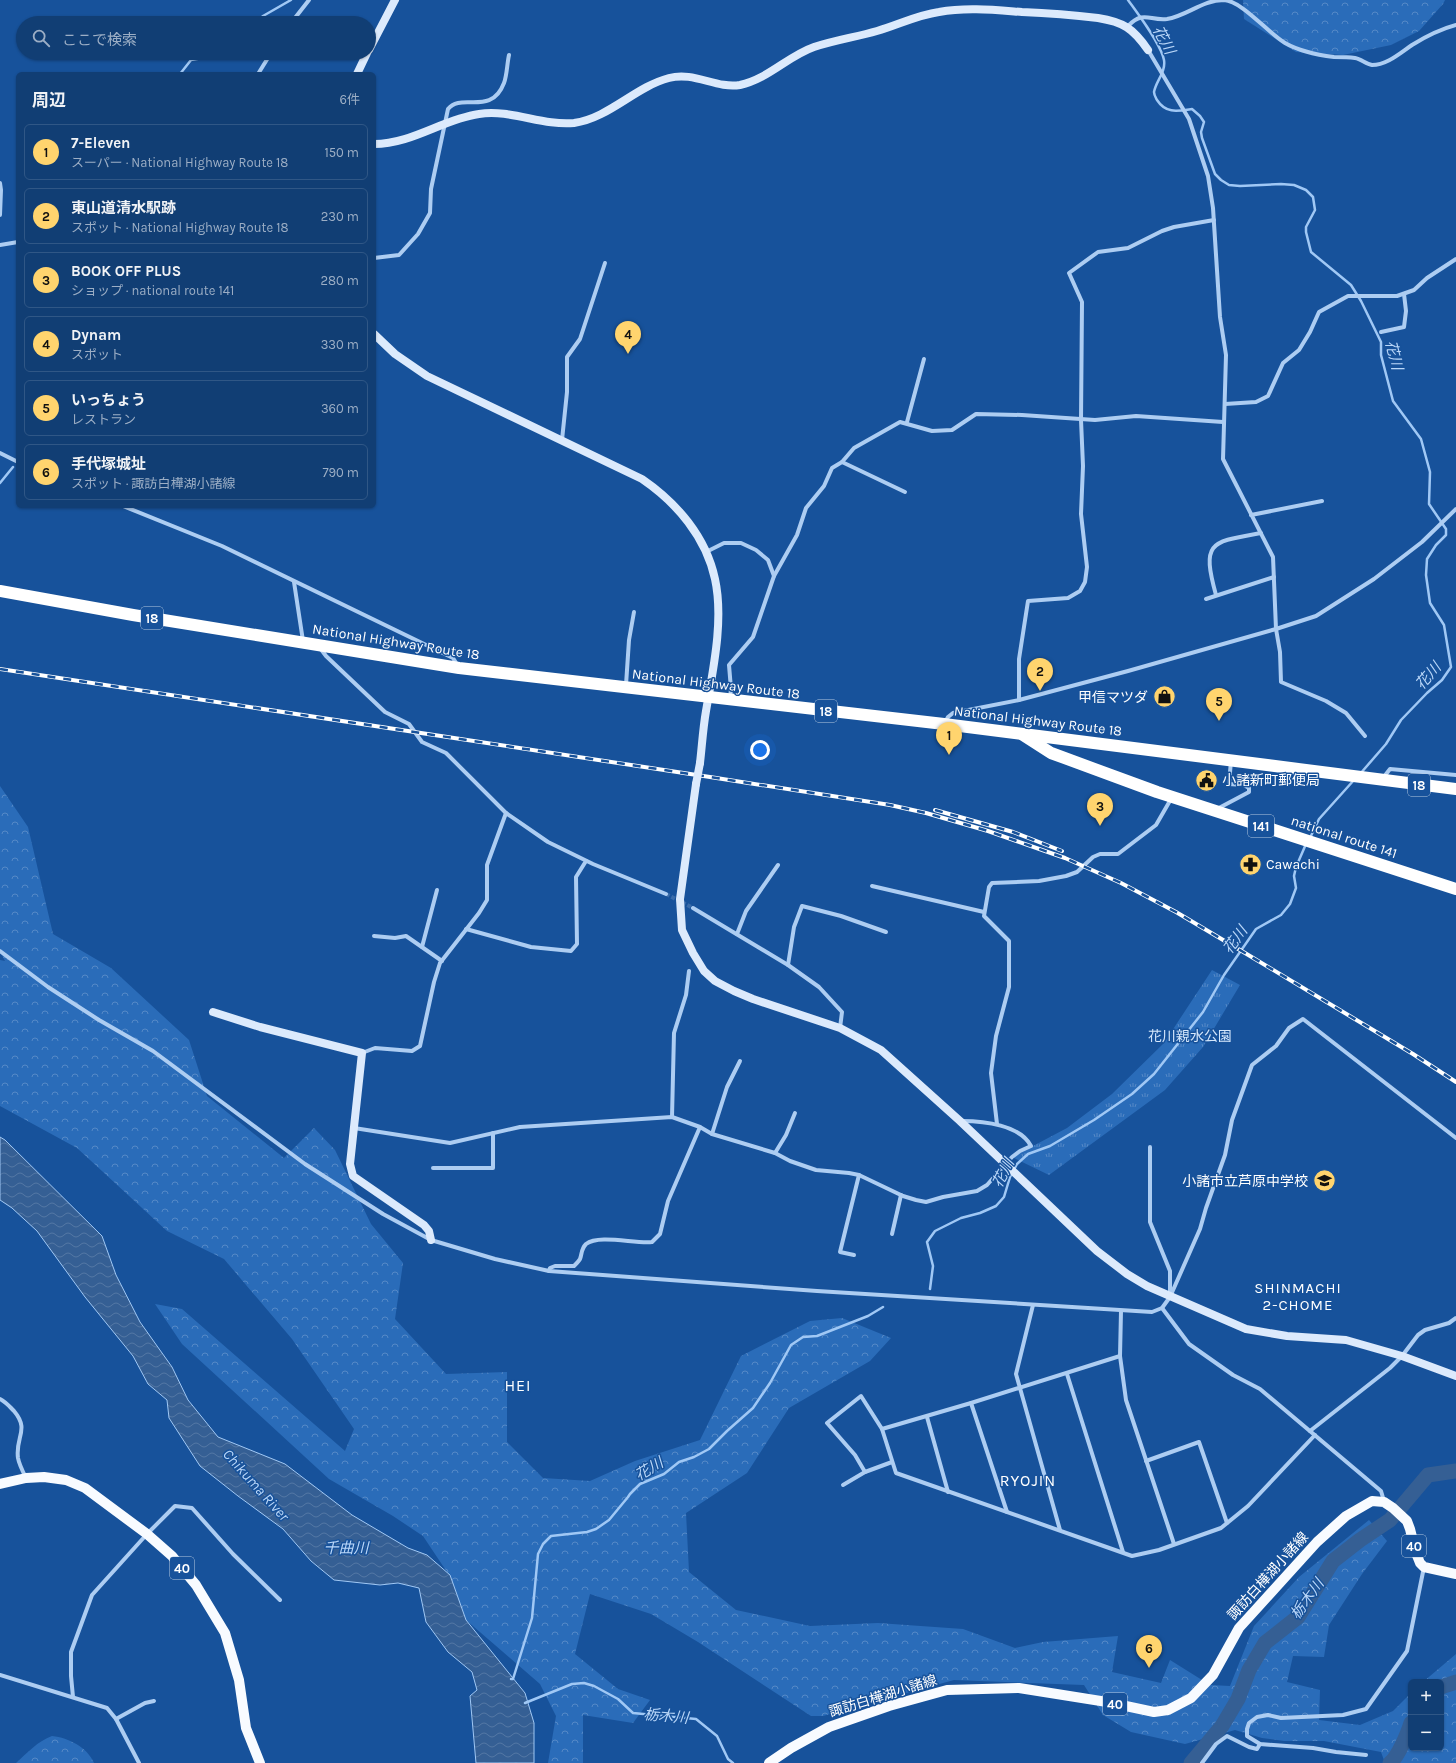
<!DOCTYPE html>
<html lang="ja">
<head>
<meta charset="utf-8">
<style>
	body { margin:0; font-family:Karla,"Noto Sans JP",sans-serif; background:#1e497c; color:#f1f3f6 }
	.controls { position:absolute; right:12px; bottom:12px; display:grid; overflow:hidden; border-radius:6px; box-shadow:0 1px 3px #0004 }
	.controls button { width:36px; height:36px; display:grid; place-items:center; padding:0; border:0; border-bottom:1px solid #305786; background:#113e74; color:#f1f3f6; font:20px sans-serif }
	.you { position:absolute; left:760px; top:750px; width:14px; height:14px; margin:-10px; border:3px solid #fff; border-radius:50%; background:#1a73e8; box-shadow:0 0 0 6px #1a73e833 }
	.badge { display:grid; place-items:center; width:26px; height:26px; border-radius:50%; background:#ffd46e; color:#111; font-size:13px; font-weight:700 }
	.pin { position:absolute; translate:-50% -33px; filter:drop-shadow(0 1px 2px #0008) }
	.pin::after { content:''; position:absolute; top:21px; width:14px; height:12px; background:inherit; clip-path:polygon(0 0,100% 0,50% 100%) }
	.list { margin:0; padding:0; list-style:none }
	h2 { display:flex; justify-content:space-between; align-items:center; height:52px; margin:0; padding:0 16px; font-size:17px }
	h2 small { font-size:13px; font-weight:400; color:#9caec5 }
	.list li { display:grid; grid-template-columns:26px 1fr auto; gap:12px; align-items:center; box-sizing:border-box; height:56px; margin:0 8px 8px; padding:0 8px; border:1px solid #305786; border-radius:6px }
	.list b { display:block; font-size:15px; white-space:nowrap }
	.list p { margin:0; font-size:13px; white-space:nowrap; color:#9caec5 }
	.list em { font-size:13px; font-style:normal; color:#9caec5 }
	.icon { flex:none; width:22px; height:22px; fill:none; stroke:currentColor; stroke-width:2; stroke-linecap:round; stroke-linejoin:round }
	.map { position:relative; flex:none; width:1456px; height:1763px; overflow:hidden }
	.search { position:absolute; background:#113e74; box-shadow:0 1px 3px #0004; left:16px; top:16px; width:360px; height:44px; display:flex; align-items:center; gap:10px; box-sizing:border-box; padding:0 14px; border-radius:22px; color:#9caec5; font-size:15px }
	.panel { position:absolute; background:#113e74; box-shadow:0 1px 3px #0004; left:16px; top:72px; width:360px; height:436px; border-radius:6px }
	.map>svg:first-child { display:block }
</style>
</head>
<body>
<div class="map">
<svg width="1456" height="1763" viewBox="0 0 1456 1763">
	<defs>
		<pattern id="forest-crowns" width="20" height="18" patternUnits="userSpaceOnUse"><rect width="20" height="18" fill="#2a6cb9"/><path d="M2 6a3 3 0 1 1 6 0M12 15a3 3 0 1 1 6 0" fill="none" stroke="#5589c7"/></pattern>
		<pattern id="park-tufts" width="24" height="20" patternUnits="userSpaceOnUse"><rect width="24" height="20" fill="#2a6cb9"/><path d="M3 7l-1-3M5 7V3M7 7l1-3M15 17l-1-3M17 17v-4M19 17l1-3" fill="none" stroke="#5589c7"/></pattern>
		<pattern id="water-waves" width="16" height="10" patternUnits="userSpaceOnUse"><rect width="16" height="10" fill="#355f94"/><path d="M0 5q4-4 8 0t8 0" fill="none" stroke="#5377a4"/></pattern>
	</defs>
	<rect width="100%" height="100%" fill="#17529b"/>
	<!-- forest -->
	<g fill="url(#forest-crowns)">
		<polygon points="1243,0 1445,0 1443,4 1419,31 1391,45 1343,55 1296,52 1244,19"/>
		<polygon points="0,786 28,827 53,934 111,968 189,1040 207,1096 284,1158 314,1128 335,1150 371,1224 403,1263 395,1319 446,1374 507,1372 507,1442 543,1478 590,1481 635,1461 700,1440 741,1356 810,1321 842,1318 891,1338 870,1361 789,1408 747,1473 686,1513 689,1572 736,1610 810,1626 878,1623 963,1629 1015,1648 1043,1642 1118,1636 1112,1672 1161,1683 1170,1660 1210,1685 1230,1686 1254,1626 1299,1577 1369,1520 1387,1541 1362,1574 1329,1625 1324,1657 1293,1656 1287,1682 1320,1690 1319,1720 1360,1725 1393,1711 1411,1693 1411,1748 1441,1748 1441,1682 1423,1682 1456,1654 1456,1763 1385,1763 1381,1752 1324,1741 1284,1741 1262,1738 1235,1730 1185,1744 1131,1732 1103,1715 1084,1685 954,1680 823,1716 811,1716 698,1642 651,1614 590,1594 575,1654 618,1689 650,1700 633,1723 583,1715 583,1763 548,1763 556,1716 540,1684 466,1620 449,1575 423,1536 393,1516 329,1479 182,1344 155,1304 182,1309 345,1451 354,1429 292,1339 224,1259 167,1231 77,1148 0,1106 0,960 5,961 0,951"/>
		<path d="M52,1736C69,1738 87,1747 94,1763H16C27,1753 38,1741 52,1736Z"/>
	</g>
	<!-- park -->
	<polygon fill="url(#park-tufts)" points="1212,970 1240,985 1203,1047 1165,1090 1049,1175 1012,1157 1067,1128 1112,1094 1164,1043"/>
	<!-- water -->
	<polygon fill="url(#water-waves)" stroke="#a0c8f5" points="0,1137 5,1140 102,1236 116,1275 140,1322 172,1367 188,1400 218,1437 285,1464 352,1515 408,1548 427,1555 450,1575 466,1620 525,1693 534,1723 534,1763 476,1763 470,1696 477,1690 472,1672 448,1652 426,1622 419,1588 398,1583 380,1585 334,1580 311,1561 283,1529 238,1496 200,1466 169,1418 167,1400 148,1384 133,1356 85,1297 37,1231 12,1208 0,1200"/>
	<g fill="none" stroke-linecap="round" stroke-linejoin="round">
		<!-- stream -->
		<g stroke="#a0c8f5" stroke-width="2.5">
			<path d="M1128,0C1138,14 1161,44 1164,60C1166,72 1156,81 1154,92C1154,95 1156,98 1157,100C1166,114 1178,111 1192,109L1200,116L1204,122L1201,132L1202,138L1215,174L1221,180L1229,185L1240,186L1281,184L1294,185L1306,190L1313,197L1315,210L1306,227V232L1311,252L1351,285L1361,301L1381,342V355L1393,401L1421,439L1430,472L1429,504L1446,529V535L1436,545L1427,559L1426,575L1430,603L1444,625L1451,667L1442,680L1427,693L1401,720L1386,744L1360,774"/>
			<polyline points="256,23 263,16 291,0"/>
			<polyline points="180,74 191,60 231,53"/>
			<polyline points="0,483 13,467"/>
			<polyline points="1310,838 1319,819 1354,780"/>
			<polyline points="930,1289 933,1266 927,1242 935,1231 961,1218 980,1213 996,1206 1004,1197 1010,1177 1017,1164 1028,1154 1050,1146 1094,1120 1132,1094 1154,1074 1203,1012 1224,975 1256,929 1281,915 1290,904 1296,888 1294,876 1296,867 1306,844"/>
			<polyline points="511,1679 513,1679 532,1618 538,1554 543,1544 551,1536 587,1532 596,1529 609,1520 628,1497 630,1494 640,1484 664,1474 679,1462 694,1457 709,1449 727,1431 753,1408 770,1383 791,1345 803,1337 817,1336 868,1316 883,1307"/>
			<polyline points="525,1703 572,1684 584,1683 594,1686 618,1699 633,1713 696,1719 717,1736 728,1759 733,1763"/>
		</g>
		<!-- river -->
		<g stroke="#355f94" stroke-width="15">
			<polyline points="1441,1687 1456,1682"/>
			<polyline points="1191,1763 1222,1726 1238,1699 1249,1670 1265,1643 1298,1617 1333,1561 1360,1540 1390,1520 1428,1475 1456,1471"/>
			<path d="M1390,1763C1398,1757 1408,1733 1411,1723"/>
		</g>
		<!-- street-tunnel -->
		<polyline stroke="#3a6caa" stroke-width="4" stroke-dasharray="4 2" stroke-linecap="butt" points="666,894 693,908"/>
		<!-- street -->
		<g stroke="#adcdf2" stroke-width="4">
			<polyline points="291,23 309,0"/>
			<path d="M1128,26C1144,10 1149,21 1167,19C1187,16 1202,0 1224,0C1242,1 1268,33 1285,43C1299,51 1318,55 1334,57C1341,57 1348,57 1355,58C1361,59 1366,64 1372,65C1387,65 1400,53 1412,45C1425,37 1441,29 1456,25"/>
			<polyline points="1148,50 1189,119 1208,176 1213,208 1220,317 1226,355 1223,459 1273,557 1276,629 1280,652 1281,682 1326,701 1346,713 1365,736"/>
			<polyline points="258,74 271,53"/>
			<polyline points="0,183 1,190 0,215"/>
			<polyline points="0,245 18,242"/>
			<path d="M374,258L399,255L418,234L430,213L431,189L448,109C461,92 491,117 504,83C507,75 507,64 509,55"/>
			<polyline points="1381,332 1404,327 1406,311 1404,294"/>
			<polyline points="1225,404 1256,402 1268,396 1283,363 1299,350 1310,332 1319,312 1348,296 1397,296 1414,290 1427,278 1456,259"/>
			<polyline points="907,422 924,359"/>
			<polyline points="562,440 567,392 567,357 580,339 605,263"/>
			<polyline points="0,453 18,462"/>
			<polyline points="842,462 905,492"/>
			<polyline points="123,506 222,546 453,658 458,666"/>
			<polyline points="1251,515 1322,501"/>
			<polyline points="706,552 724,543 741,543 756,550 768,560 774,576"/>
			<polyline points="294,582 303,641"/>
			<path d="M1216,595C1201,541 1211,542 1261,533"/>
			<polyline points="1206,599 1274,577"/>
			<polyline points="320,648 326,656 385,712 409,724 422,742 446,753 506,813 548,842 593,864 666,894"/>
			<polyline points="626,685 629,640 634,612"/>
			<polyline points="730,698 731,689 729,665 753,637 774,576 797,535 806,508 824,486 832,468 842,462 854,448 900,422 932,431 952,430 976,414 1022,415 1095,420 1136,416 1223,422"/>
			<polyline points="1019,700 1019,659 1028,601 1068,598 1080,591 1085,582 1087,567 1081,514 1083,466 1081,420 1082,302 1069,273 1098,252 1128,248 1162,231 1174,227 1214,220"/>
			<polyline points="945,723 948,717 953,713 1019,700 1128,671 1276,629 1316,616 1374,579 1422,542 1456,509"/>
			<polyline points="1383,778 1390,769 1456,775"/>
			<polyline points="1217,809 1249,792 1249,788 1244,785 1229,784 1231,761"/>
			<polyline points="872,886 984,912"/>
			<polyline points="693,908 788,965 819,987 842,1012 840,1028"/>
			<polyline points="466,929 531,947 571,951 577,944 576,877 586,861"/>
			<polyline points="737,934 746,911 778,865"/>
			<polyline points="374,936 395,938 406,936 442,961"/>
			<polyline points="422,947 437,890"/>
			<polyline points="0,951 48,987 99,1020 153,1051 305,1164 383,1214 431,1240 495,1259 549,1271 817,1291 1152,1312 1162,1308 1170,1297 1200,1229 1206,1208 1225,1155 1232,1120 1252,1065 1276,1046 1289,1028 1303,1019 1456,1138"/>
			<polyline points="788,965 794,927 802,906 841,916 886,932"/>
			<polyline points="362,1053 375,1048 412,1051 420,1046 434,982 440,963 479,913 487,900 487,865 506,813"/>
			<polyline points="672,1117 674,1033 686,995 689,971"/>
			<polyline points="997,1124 991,1073 996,1036 1009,987 1009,941 984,916 989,887 992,883 1039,881 1066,876 1077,872 1093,857 1100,854 1118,854 1156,825 1171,799"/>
			<path d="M354,1128L450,1143L520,1127L672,1117L700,1127L712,1134L775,1153L790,1161L816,1170L849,1173L859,1175L903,1196L916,1200L926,1202L943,1197L977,1191L987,1185L1012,1157L1020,1151L1031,1146C1020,1125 984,1121 962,1121"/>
			<polyline points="712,1134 727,1087 740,1061"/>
			<polyline points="1150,1147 1150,1222 1170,1271 1170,1294"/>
			<polyline points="775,1153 786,1135 795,1113"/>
			<polyline points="433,1168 493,1168 493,1133"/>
			<polyline points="892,1234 901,1195"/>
			<polyline points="854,1255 840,1252 859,1175"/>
			<path d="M549,1271L550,1268L555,1266H574C576,1264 579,1261 580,1259C582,1254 581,1249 586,1244C599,1234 635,1244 652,1242L660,1234L668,1201L700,1127"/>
			<polyline points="1033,1305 1016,1374 1060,1530"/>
			<polyline points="1162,1308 1189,1344 1233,1375 1260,1389 1381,1491 1384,1501"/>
			<polyline points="1121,1311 1120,1356 1126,1400 1174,1544"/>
			<polyline points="1067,1374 1123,1552"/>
			<path d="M0,1399C6,1402 9,1406 14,1411C30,1430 15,1437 18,1458C19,1464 23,1472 26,1478"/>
			<polyline points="971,1403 1007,1512"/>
			<polyline points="927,1417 948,1492"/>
			<polyline points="882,1429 971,1403 1120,1356"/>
			<polyline points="1310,1431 1390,1368 1402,1356 1418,1335 1425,1330 1449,1323 1456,1318"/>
			<polyline points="1146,1461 1199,1442 1227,1523"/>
			<polyline points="865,1472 855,1455 827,1423 861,1396 882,1429 896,1473 1132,1556 1159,1550 1221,1528 1248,1506 1315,1435"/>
			<polyline points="843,1485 865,1472 892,1462"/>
			<polyline points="0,1675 107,1708 116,1719 139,1763"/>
			<polyline points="73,1697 71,1676 71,1652 92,1595 147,1534 175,1506 192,1508 233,1554 280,1600"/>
			<polyline points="116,1719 145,1703 154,1701"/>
			<polyline points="1366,1755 1336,1752 1313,1748 1260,1744 1247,1736 1247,1729 1249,1723 1257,1717 1268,1715 1281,1718 1343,1715 1366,1709 1407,1651 1424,1567"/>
			<polyline points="1202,1763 1216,1744 1227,1736 1249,1747 1257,1749 1260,1744"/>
		</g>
		<!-- secondary -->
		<g stroke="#dceafc" stroke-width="8">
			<polyline points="369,50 395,0"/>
			<polyline points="357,74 367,53"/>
			<path d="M374,144C412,144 443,119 479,114C511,109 542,126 574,123C609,118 635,87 669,78C694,71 716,89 740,85C768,79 788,56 814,47C835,40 856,37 877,31C898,25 917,15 939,12C966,7 995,10 1022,12C1047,13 1073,15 1098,18C1123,22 1133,28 1148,50"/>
			<path d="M374,334L395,354L427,376L642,479C677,503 706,537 715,579C724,620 713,670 706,711C703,728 702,746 700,763"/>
			<polyline points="696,784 680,899 682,930 693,953 704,971 715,981 734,991 753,999 840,1028 881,1050 960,1121 1097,1251 1127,1274 1147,1286 1246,1329 1287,1336 1346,1340 1402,1356 1456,1376"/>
			<polyline points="213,1012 260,1027 362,1053 350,1164 353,1176 424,1225 429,1231 431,1240"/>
		</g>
		<!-- primary -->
		<g stroke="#f8fbff" stroke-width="10">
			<polyline points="0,1484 26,1478 44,1477 66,1480 85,1488 147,1534 172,1556 196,1585 225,1633 239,1680 246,1728 260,1763"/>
			<polyline points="769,1763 791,1748 829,1727 889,1706 947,1690 1019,1688 1107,1702 1154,1712 1168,1710 1191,1698 1213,1675 1239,1628 1317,1542 1346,1516 1372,1501 1384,1502 1393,1508 1407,1521 1410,1529 1416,1553 1420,1563 1424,1567 1456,1574"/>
		</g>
		<!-- highway -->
		<g stroke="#fff" stroke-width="12">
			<polyline points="0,591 133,615 459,668 944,724 1456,789"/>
			<polyline points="1023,735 1051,753 1157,792 1456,889"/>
		</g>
		<defs>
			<g id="rail">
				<polyline points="0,669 710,777 890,805 926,813 988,831 1065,858 1121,883 1176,912 1245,953 1413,1054 1456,1082"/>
				<polyline points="935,810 1013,832 1062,851"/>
			</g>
		</defs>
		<!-- rail casing -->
		<use href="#rail" stroke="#fff" stroke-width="4"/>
		<!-- rail -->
		<use href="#rail" stroke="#17529b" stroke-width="2.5" stroke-dasharray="8" stroke-linecap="butt"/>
		<!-- secondary-bridge -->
		<polyline stroke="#dceafc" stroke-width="8" points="696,784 700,763"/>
	</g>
	<!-- icons -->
	<defs>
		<symbol id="shop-disc" viewBox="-11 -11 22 22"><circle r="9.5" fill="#ffd46e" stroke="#17529b"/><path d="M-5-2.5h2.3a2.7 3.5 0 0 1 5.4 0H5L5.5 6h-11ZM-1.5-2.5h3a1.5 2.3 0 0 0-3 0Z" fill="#111"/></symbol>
		<symbol id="civic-disc" viewBox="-11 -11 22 22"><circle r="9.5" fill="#ffd46e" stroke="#17529b"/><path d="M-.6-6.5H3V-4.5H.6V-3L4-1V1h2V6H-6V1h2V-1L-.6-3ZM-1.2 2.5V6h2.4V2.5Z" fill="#111"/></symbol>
		<symbol id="pharmacy-disc" viewBox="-11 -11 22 22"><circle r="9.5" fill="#ffd46e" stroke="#17529b"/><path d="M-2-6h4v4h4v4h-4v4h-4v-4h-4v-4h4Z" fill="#111"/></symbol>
		<symbol id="school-disc" viewBox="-11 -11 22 22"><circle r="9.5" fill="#ffd46e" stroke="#17529b"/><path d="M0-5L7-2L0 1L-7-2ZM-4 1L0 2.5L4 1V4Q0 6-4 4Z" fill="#111"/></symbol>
	</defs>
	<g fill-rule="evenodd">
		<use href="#shop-disc" x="1152" y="684" width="25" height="25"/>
		<use href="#civic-disc" x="1194" y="768" width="25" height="25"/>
		<use href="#pharmacy-disc" x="1238" y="852" width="25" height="25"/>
		<use href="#school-disc" x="1312" y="1168" width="25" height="25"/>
	</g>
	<g text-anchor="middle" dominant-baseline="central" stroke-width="3" stroke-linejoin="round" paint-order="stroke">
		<!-- shield labels -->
		<g fill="#17529b" stroke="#b9cbe1" stroke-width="1">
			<rect x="141" y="607" width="22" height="22" rx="3"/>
			<rect x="815" y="700" width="22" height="22" rx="3"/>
			<rect x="1408" y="774" width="22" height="22" rx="3"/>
			<rect x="1248" y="815" width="26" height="22" rx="3"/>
			<rect x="1402" y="1535" width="24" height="22" rx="3"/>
			<rect x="170" y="1557" width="24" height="22" rx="3"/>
			<rect x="1103" y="1693" width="24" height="22" rx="3"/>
		</g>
		<g font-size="13" font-weight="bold" fill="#fff">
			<text x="152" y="618">18</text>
			<text x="826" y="711">18</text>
			<text x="1419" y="785">18</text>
			<text x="1261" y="826">141</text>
			<text x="1414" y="1546">40</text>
			<text x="182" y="1568">40</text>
			<text x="1115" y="1704">40</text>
		</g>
		<!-- street labels -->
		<g font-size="14" fill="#fff" stroke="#17529b">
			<text transform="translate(396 642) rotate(9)">National Highway Route 18</text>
			<text transform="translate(716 684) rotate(7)">National Highway Route 18</text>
			<text transform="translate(1038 721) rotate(7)">National Highway Route 18</text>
			<text transform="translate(1344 837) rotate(18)">national route 141</text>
			<text transform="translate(1268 1576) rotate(-48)">諏訪白樺湖小諸線</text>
			<text transform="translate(883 1696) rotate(-17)">諏訪白樺湖小諸線</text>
		</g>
		<!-- poi labels -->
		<g font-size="14" fill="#fff" stroke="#17529b" text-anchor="end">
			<text x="1148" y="697">甲信マツダ</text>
			<text x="1222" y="780" text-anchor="start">小諸新町郵便局</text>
			<text x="1266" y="864" text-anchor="start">Cawachi</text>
			<text x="1308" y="1181">小諸市立芦原中学校</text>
		</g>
		<!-- park labels -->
		<g font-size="14" fill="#d5e7fc" stroke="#17529b">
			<text x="1190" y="1036">花川親水公園</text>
		</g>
		<!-- water labels -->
		<g font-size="15" font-style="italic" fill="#bad7f9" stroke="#17529b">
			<text transform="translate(1164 40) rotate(62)">花川</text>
			<text transform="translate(1394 355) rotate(76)">花川</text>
			<text transform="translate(1428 676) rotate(-49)">花川</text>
			<text transform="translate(1235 940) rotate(-54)">花川</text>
			<text transform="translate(1003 1173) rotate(-63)">花川</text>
			<text transform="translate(649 1469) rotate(-31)">花川</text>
			<text transform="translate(256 1485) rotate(48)">Chikuma River</text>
			<text x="346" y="1548">千曲川</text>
			<text transform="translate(1307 1599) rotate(-54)">栃木川</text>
			<text transform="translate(666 1716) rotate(5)">栃木川</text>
		</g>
		<!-- neighbourhood labels -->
		<g font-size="15" letter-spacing="1" fill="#fff" stroke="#17529b">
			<text x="1298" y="1288">SHINMACHI<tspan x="1298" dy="17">2-CHOME</tspan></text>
		</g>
		<!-- quarter labels -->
		<g font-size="16" letter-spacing="1" fill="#fff" stroke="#17529b">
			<text x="518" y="1385">HEI</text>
			<text x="1028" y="1480">RYOJIN</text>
		</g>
	</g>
</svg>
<div class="controls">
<button>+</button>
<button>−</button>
</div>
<div class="you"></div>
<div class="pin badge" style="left:949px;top:755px">1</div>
<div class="pin badge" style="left:1040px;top:691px">2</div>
<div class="pin badge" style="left:1100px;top:826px">3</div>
<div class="pin badge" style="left:628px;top:354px">4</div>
<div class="pin badge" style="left:1219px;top:721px">5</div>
<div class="pin badge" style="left:1149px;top:1668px">6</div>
<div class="search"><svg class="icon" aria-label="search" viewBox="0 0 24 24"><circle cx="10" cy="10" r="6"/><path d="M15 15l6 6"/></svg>ここで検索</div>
<section class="panel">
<h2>周辺<small>6件</small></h2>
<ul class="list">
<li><span class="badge">1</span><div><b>7-Eleven</b><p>スーパー · National Highway Route 18</p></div><em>150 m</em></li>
<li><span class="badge">2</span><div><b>東山道清水駅跡</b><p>スポット · National Highway Route 18</p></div><em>230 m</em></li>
<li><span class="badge">3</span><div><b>BOOK OFF PLUS</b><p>ショップ · national route 141</p></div><em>280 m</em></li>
<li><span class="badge">4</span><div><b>Dynam</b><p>スポット</p></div><em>330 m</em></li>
<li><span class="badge">5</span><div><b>いっちょう</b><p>レストラン</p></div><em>360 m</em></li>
<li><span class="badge">6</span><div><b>手代塚城址</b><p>スポット · 諏訪白樺湖小諸線</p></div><em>790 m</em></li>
</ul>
</section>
</div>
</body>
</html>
